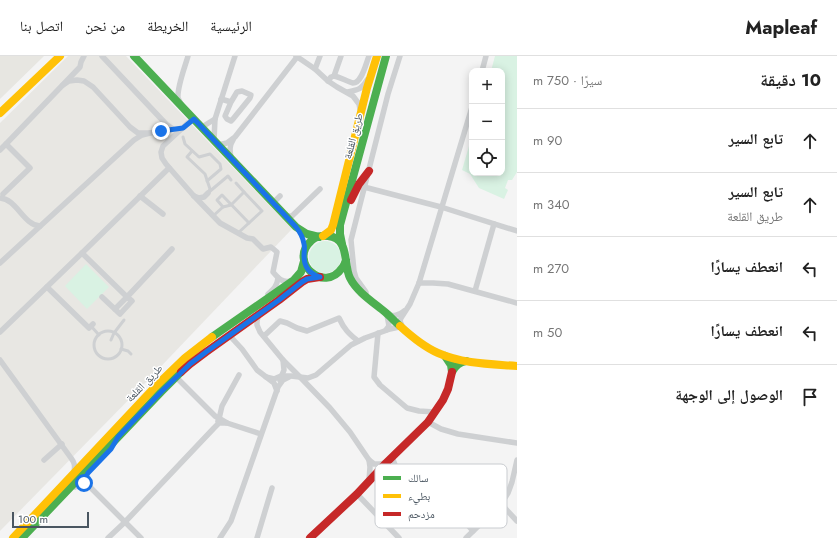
<!DOCTYPE html>
<html lang="ar">
<head>
<meta charset="utf-8">
<style>
	body { margin:0; font-family:Jost,"Noto Naskh Arabic",sans-serif; background:#f2f2f2; color:#222; direction:rtl }
	.controls { position:absolute; right:12px; top:12px; display:grid; overflow:hidden; border-radius:8px; box-shadow:0 2px 10px #0003 }
	.controls button { width:36px; height:36px; display:grid; place-items:center; padding:0; border:0; border-bottom:1px solid #e0e0e0; background:#fff; color:#222; font:20px sans-serif }
	.scale { position:absolute; left:12px; bottom:10px; width:77px; box-sizing:border-box; padding-left:4px; border:2px solid #4a5661; border-top:0; font-size:11px; line-height:14px; white-space:nowrap; color:#4a5661; -webkit-text-stroke:3px #fff; paint-order:stroke }
	.stop { position:absolute; width:12px; height:12px; margin:-9px; border:3px solid #1a73e8; border-radius:50%; background:#fff }
	.stop.end { background:#1a73e8; border-color:#fff; box-shadow:0 1px 4px #0008 }
	.list { margin:0; padding:0; list-style:none }
	h2 { display:flex; justify-content:space-between; align-items:center; height:52px; margin:0; padding:0 16px; font-size:17px }
	h2 small { font-size:13px; font-weight:400; color:#767676 }
	.list li { display:grid; grid-template-columns:26px 1fr auto; gap:12px; align-items:center; box-sizing:border-box; height:64px; padding:0 16px; border-top:1px solid #e0e0e0 }
	.list b { display:block; font-size:15px; white-space:nowrap }
	.list p { margin:0; font-size:13px; white-space:nowrap; color:#767676 }
	.list em { font-size:13px; font-style:normal; color:#767676 }
	.icon { flex:none; width:22px; height:22px; fill:none; stroke:currentColor; stroke-width:2; stroke-linecap:round; stroke-linejoin:round }
	.map { position:relative; flex:none; width:517px; height:482px; overflow:hidden; direction:ltr }
	header { display:flex; align-items:center; gap:24px; box-sizing:border-box; height:56px; padding:0 20px; background:#fff; border-bottom:1px solid #e0e0e0 }
	header strong { font-size:19px }
	nav { display:flex; gap:22px; margin-inline-start:auto; font-size:14px }
	main { display:flex }
	aside { flex:1; background:#fff }
	.map>svg:first-child { display:block }
</style>
</head>
<body>
<header>
<strong>Mapleaf</strong>
<nav><a>الرئيسية</a><a>الخريطة</a><a>من نحن</a><a>اتصل بنا</a></nav>
</header>
<main>
<aside>
<h2>10 دقيقة<small>سيرًا · 750 m</small></h2>
<ul class="list">
<li><svg class="icon" aria-label="ahead" viewBox="0 0 24 24"><path d="M12 20V5M6 11l6-6 6 6"/></svg><div><b>تابع السير</b></div><em>90 m</em></li>
<li><svg class="icon" aria-label="ahead" viewBox="0 0 24 24"><path d="M12 20V5M6 11l6-6 6 6"/></svg><div><b>تابع السير</b><p>طريق القلعة</p></div><em>340 m</em></li>
<li><svg class="icon" aria-label="left" viewBox="0 0 24 24"><path d="M17 20v-9H6M10 6l-5 5 5 5"/></svg><div><b>انعطف يسارًا</b></div><em>270 m</em></li>
<li><svg class="icon" aria-label="left" viewBox="0 0 24 24"><path d="M17 20v-9H6M10 6l-5 5 5 5"/></svg><div><b>انعطف يسارًا</b></div><em>50 m</em></li>
<li><svg class="icon" aria-label="arrive" viewBox="0 0 24 24"><path d="M6 21V4h12l-3 4 3 4H6"/></svg><div><b>الوصول إلى الوجهة</b></div></li>
</ul>
</aside>
<div class="map">
<svg width="517" height="482" viewBox="0 0 517 482">
	<rect width="100%" height="100%" fill="#f4f4f4"/>
	<!-- commercial -->
	<polygon fill="#e8e7e3" points="68,0 126,0 292,173 149,323 0,475 0,67"/>
	<!-- green -->
	<g fill="#d9f2e3">
		<polygon points="495,0 517,0 517,116 512,124 508,124 505,132 508,134 504,143 479,132 470,118 462,114 472,80 472,117 502,117 502,15 491,15"/>
		<circle cx="325" cy="201" r="16"/>
		<polygon points="86,208 109,231 87,253 65,230"/>
	</g>
	<!-- sand -->
	<polygon fill="#e7e6e1" points="0,0 44,0 0,43"/>
	<g fill="none" stroke-linecap="round" stroke-linejoin="round">
		<!-- lane -->
		<g stroke="#ced0d2" stroke-width="3">
			<polyline points="183,81 185,88 199,101 210,98 220,108 221,113 207,125"/>
			<polyline points="192,95 187,101 205,118 210,133 208,137"/>
			<polyline points="209,136 228,120 231,124"/>
			<polyline points="223,151 231,149 244,136 236,127"/>
			<polyline points="213,160 223,151 217,144 222,139 249,167"/>
			<polyline points="238,177 262,155 244,136"/>
			<polyline points="91,270 99,279"/>
			<circle cx="108" cy="289" r="14"/>
			<polyline points="111,284 114,277 124,264"/>
			<polyline points="121,293 128,295 131,298"/>
		</g>
		<!-- street -->
		<g stroke="#ced0d2" stroke-width="5.5">
			<polyline points="102,0 166,68 173,73 150,77"/>
			<polyline points="296,0 315,13 328,25 337,31 353,40 359,48 360,53"/>
			<polyline points="315,13 320,0"/>
			<polyline points="482,15 486,0"/>
			<polyline points="334,20 341,0"/>
			<path d="M328,25L331,21L334,20C340,21 348,26 353,27C362,27 366,7 369,0"/>
			<path d="M347,36C358,34 361,34 367,24"/>
			<polyline points="221,43 231,46 225,60 227,63 231,65 233,63 250,42 251,39 242,35 237,36 231,46"/>
			<path d="M181,48C180,46 179,44 178,42C177,31 185,11 188,0"/>
			<path d="M194,63L189,66L163,90L161,96L162,102L166,108L193,139L220,167L247,182L253,183L263,193L271,191L277,196L273,216C278,222 282,227 291,225"/>
			<polyline points="202,71 215,63"/>
			<polyline points="214,84 215,63 235,0"/>
			<polyline points="218,89 227,87 235,81 297,1"/>
			<polyline points="0,94 6,88"/>
			<path d="M231,102C230,95 229,90 233,84"/>
			<polyline points="364,131 441,151 517,175"/>
			<polyline points="3,138 30,112 6,88 80,11 81,6 84,0"/>
			<polyline points="140,140 163,158"/>
			<polyline points="194,140 199,142 204,141 208,137"/>
			<path d="M0,142C17,143 23,169 40,170"/>
			<polyline points="273,147 280,140"/>
			<polyline points="284,158 288,160 292,160 320,133"/>
			<polyline points="82,197 169,112"/>
			<polyline points="0,207 134,84 142,79 150,77 138,77 130,71 93,31 84,25 77,24 69,25 63,29"/>
			<polyline points="419,227 433,227 448,228 517,247"/>
			<polyline points="47,231 89,272 93,268"/>
			<polyline points="475,235 494,168"/>
			<path d="M268,238C274,233 277,230 278,222"/>
			<polyline points="366,240 366,236 356,222 354,215 351,184 388,38 400,0"/>
			<polyline points="102,241 120,258 132,245 127,241 172,193"/>
			<polyline points="259,258 257,265 257,269 260,276 283,304 300,321 330,352 350,376 369,404 374,408 380,408 386,407"/>
			<path d="M386,274L389,270L387,259C394,260 398,260 404,255"/>
			<polyline points="0,276 82,197 127,241 115,253"/>
			<polyline points="378,277 374,321 380,329 407,352 419,355 435,356"/>
			<polyline points="229,279 242,293 257,314 274,327 277,335"/>
			<path d="M264,280L280,265L287,267L297,272L307,275L339,262C344,273 349,278 358,285"/>
			<path d="M0,304L71,402C75,407 75,410 74,417"/>
			<polyline points="176,321 215,360 227,367 261,378"/>
			<polyline points="266,321 274,323 281,320 291,320 308,322 316,319 351,289 365,282 390,273 399,271 403,272 400,265 401,262 410,248 419,227 472,51"/>
			<polyline points="280,324 284,314 283,304"/>
			<polyline points="218,365 219,363 222,350 239,319"/>
			<polyline points="428,366 441,373 458,378 517,387"/>
			<path d="M392,401L397,414L401,437L404,444L415,456L421,460L424,459L429,456L435,449L438,448C453,448 463,464 473,475"/>
			<polyline points="44,404 62,388"/>
			<polyline points="369,404 370,411 369,424"/>
			<polyline points="517,404 512,426 508,437 501,448 517,465"/>
			<path d="M75,431C80,426 83,426 89,430L141,482"/>
			<polyline points="357,438 399,482"/>
			<polyline points="108,482 125,466 214,372 219,367 227,367"/>
			<polyline points="220,482 231,465 278,331 283,324 289,321"/>
			<polyline points="257,482 272,432"/>
			<polyline points="466,482 501,448"/>
		</g>
		<!-- fast -->
		<g stroke="#4caf50" stroke-width="8">
			<polyline points="134,0 296,171 307,178 319,181"/>
			<polyline points="342,188 340,178 340,169 386,0"/>
			<path d="M346,204C345,207 344,210 342,212C324,238 288,206 311,185C315,181 322,179 328,180C350,182 343,208 350,222C357,236 373,246 385,256C390,260 395,266 400,270"/>
			<polyline points="212,281 294,224 301,216 304,205"/>
			<path d="M445,300L451,309L452,316C455,310 459,306 466,305"/>
			<polyline points="22,482 161,336 181,316"/>
		</g>
		<!-- slow -->
		<g stroke="#ffc107" stroke-width="8">
			<polyline points="0,57 60,0"/>
			<polyline points="323,180 331,174 333,169 367,32 377,0"/>
			<path d="M400,270C412,281 424,291 438,297C463,308 491,308 517,310"/>
			<polyline points="13,482 155,331 185,302 212,281"/>
		</g>
		<!-- jam -->
		<g stroke="#c62828" stroke-width="8">
			<polyline points="351,144 359,128 369,115"/>
			<polyline points="181,316 190,308 206,296 279,244 302,226 307,223 320,221"/>
			<polyline points="310,482 357,438 386,407 428,366 443,344 448,333 452,316"/>
		</g>
	</g>
	<g fill="none" stroke-linecap="round" stroke-linejoin="round">
		<!-- route -->
		<path stroke="#1a73e8" stroke-width="5" d="M84,427L89,430L86,421L88,417L111,393L118,381L161,336L190,308L206,296L279,244L302,226L307,223L320,221C310,218 304,211 304,200C304,196 305,192 304,188C303,181 300,176 296,171L194,63L183,72L161,75"/>
	</g>
	<g text-anchor="middle" dominant-baseline="central" stroke-width="3" stroke-linejoin="round" paint-order="stroke">
		<!-- street labels -->
		<g font-size="11" fill="#4a5661" stroke="#fff">
			<text transform="translate(353 80) rotate(-75)">طريق القلعة</text>
			<text transform="translate(144 327) rotate(-46)">طريق القلعة</text>
		</g>
	</g>
	<!-- legend -->
	<rect x="375" y="408" width="132" height="64" rx="6" fill="#fff" stroke="#c9ccd0" stroke-width="1"/>
	<rect x="383" y="420" width="18" height="4" fill="#4caf50"/>
	<rect x="383" y="438" width="18" height="4" fill="#ffc107"/>
	<rect x="383" y="456" width="18" height="4" fill="#c62828"/>
	<g font-size="11" fill="#4a5661">
		<text x="408" y="426">سالك</text>
		<text x="408" y="444">بطيء</text>
		<text x="408" y="462">مزدحم</text>
	</g>
</svg>
<div class="controls">
<button>+</button>
<button>−</button>
<button><svg class="icon" aria-label="locate" viewBox="0 0 24 24"><circle cx="12" cy="12" r="6"/><path d="M12 2v4M12 18v4M2 12h4M18 12h4"/></svg></button>
</div>
<div class="scale">100 m</div>
<div class="stop" style="left:84px;top:427px"></div>
<div class="stop end" style="left:161px;top:75px"></div>
</div>
</main>
</body>
</html>
